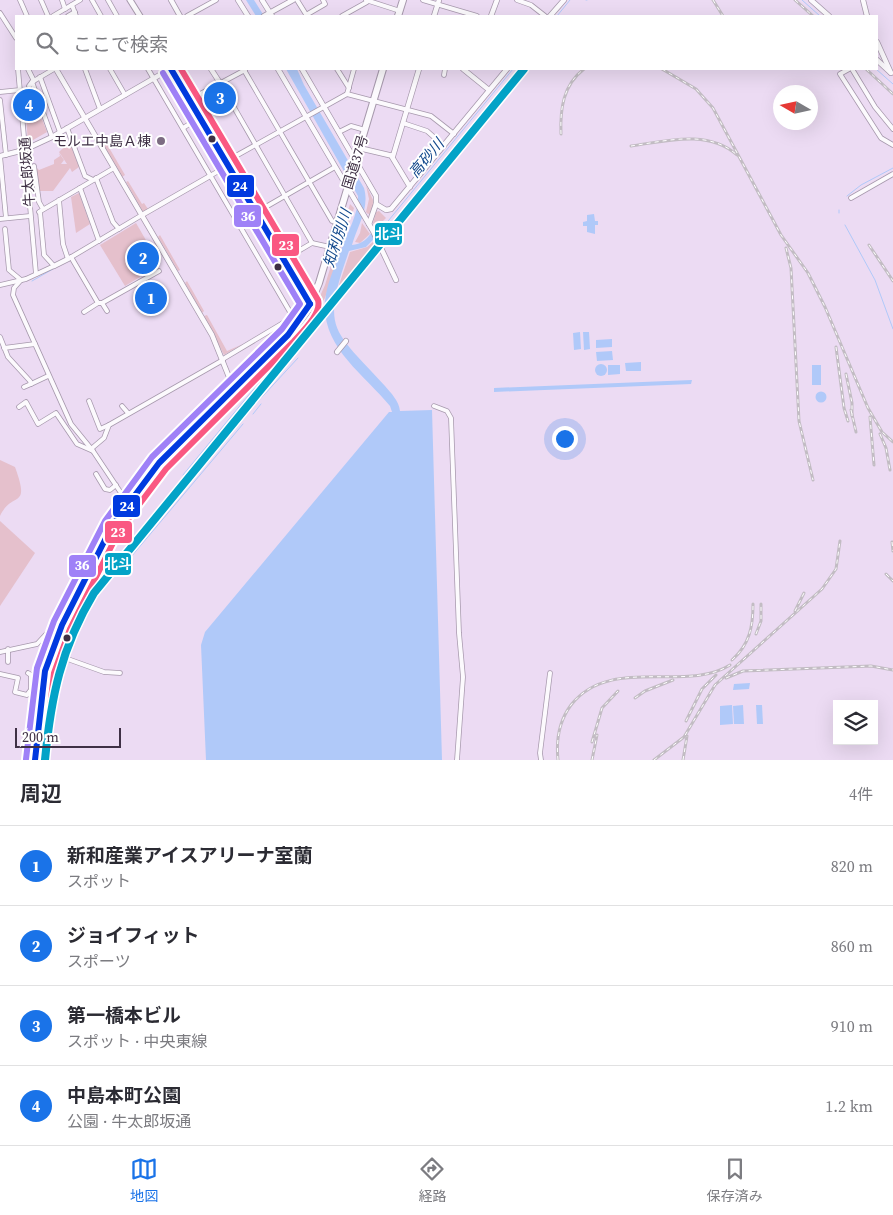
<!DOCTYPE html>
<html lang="ja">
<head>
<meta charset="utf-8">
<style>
	body { margin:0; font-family:"Source Serif 4","Noto Sans JP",serif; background:#f7f7f7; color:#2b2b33 }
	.controls { position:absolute; right:15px; bottom:15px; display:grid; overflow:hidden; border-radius:0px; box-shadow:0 5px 20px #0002 }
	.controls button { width:45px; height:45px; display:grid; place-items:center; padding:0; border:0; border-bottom:1px solid #e1e1e2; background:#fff; color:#2b2b33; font:25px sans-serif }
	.compass { position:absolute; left:773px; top:85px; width:45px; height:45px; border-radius:50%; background:#fff; box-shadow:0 5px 20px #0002; rotate:279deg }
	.scale { position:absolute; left:15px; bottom:12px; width:106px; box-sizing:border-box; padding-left:5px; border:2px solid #3f3045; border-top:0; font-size:14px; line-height:18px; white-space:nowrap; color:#3f3045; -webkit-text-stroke:4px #fff; paint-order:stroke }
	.you { position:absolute; left:564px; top:438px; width:18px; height:18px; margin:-12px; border:4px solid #fff; border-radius:50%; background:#1a73e8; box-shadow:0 0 0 8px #1a73e833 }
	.badge { display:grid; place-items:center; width:32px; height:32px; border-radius:50%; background:#1a73e8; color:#fff; font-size:16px; font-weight:700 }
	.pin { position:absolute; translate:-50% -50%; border:2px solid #fff; box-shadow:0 1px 5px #0006 }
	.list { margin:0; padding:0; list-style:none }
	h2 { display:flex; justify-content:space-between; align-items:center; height:65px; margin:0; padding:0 20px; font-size:21px }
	h2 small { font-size:16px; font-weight:400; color:#7c7c81 }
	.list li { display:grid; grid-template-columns:32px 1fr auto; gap:15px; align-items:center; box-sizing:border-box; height:80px; padding:0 20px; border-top:1px solid #e1e1e2 }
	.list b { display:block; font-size:19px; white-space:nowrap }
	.list p { margin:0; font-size:16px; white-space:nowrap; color:#7c7c81 }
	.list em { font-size:16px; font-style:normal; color:#7c7c81 }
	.icon { flex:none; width:28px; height:28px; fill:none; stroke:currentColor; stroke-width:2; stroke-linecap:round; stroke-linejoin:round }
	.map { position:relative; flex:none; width:893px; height:760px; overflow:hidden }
	.search { position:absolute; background:#fff; box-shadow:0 5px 20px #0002; left:15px; right:15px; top:15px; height:55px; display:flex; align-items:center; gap:12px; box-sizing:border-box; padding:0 18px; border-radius:0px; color:#7c7c81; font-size:19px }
	.sheet { height:385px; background:#fff }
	nav { display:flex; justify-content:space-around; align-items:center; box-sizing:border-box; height:70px; border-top:1px solid #e1e1e2; background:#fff; font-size:14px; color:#7c7c81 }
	nav a { display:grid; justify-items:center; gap:2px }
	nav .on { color:#1a73e8 }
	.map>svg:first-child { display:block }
</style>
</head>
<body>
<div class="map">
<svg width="893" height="760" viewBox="0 0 893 760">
	<rect width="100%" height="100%" fill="#ecdbf3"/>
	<!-- green -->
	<g fill="#e5c0cc">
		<polygon points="27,89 39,120 42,119 47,132 28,143 24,90"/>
		<polygon points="101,134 125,175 122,177 98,136"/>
		<polygon points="66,145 71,145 79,167 72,172 70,168 53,191 40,191 39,198 36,167 39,170 54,164 54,160 60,156 59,153 64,160 61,164 67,164 59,152"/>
		<polygon points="128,181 142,204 144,203 148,209 143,212 126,182"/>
		<polygon points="366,185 374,202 371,213 368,214 366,212 369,199"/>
		<polygon points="79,193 90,224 76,233 71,197"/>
		<polygon points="350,204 354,208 325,298 319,307 313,312 325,285"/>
		<polygon points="379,211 386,218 376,228 373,223 376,212"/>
		<polygon points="136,223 147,242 127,253 140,277 125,286 100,245"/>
		<polygon points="362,223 370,234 360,243 355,242 360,233"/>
		<polygon points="160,235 180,270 178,271 158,237"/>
		<polygon points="373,242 375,244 344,283 339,285 350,252 367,247"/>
		<polygon points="187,281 204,311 202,313 185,283"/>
		<polygon points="207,315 227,351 243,344 224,355 204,316"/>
		<path d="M0,460L15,467C31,511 12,490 0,516Z"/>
		<polygon points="0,521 35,553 0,606"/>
	</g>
	<!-- water -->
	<g fill="#b0c9f9">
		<polygon points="246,0 254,0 264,16 256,16"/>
		<path d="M286,69H297L304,85L364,188C370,208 357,227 352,245C371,243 369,229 383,223L386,226L366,247L349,251C321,330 332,328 385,386C391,393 399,401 400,411L432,410L442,760H206L201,645L205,632L389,412H392L390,406C362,372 317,344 326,294C329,278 337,262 342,247C348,232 359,212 358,196Z"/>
		<polygon points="594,214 595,221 598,221 598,225 595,225 595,234 587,232 587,226 583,226 583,222 587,221 587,215"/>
		<polygon points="580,332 581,349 574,350 573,333"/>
		<polygon points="583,332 589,332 590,349 584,350"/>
		<polygon points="612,339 612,347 596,348 596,340"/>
		<polygon points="612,351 613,360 597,361 596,352"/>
		<polygon points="641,362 641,371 626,371 625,363"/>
		<circle cx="601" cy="370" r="6"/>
		<polygon points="608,365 620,365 620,374 608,375"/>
		<rect x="812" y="365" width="9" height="20"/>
		<polygon points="692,380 691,384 494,392 494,388"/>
		<circle cx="821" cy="397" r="5.5"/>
		<polygon points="750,683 749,689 733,690 734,684"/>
		<polygon points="732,705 733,724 720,725 720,706"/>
		<polygon points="743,705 744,724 734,724 733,706"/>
		<polygon points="756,705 762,705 763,724 757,724"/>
	</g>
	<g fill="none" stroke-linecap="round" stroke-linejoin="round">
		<!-- stream -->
		<g stroke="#b0c9f9" stroke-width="1">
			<polyline points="586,0 587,0"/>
			<polyline points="802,0 820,16"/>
			<polyline points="557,16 570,0"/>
			<polyline points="876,69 893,84"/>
			<polyline points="847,196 861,185 893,168"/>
			<polyline points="839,213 839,210"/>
			<polyline points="845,225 875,280 893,329"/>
			<polyline points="384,226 513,69"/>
			<polyline points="32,281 53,269"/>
			<polyline points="300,333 313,316"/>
			<polyline points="250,410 298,358"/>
			<polyline points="253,414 261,404"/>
			<polyline points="183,475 299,334"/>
			<polyline points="125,564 243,424"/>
			<polyline points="66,652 80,620 100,586 244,415"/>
		</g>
		<defs>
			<g id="minor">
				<polyline points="20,0 27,16"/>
				<polyline points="41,0 48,16"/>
				<polyline points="62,0 65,9"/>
				<polyline points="92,0 101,16"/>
				<polyline points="108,0 117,16"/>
				<polyline points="297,0 307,16"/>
				<polyline points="366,0 400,11"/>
				<polyline points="423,0 477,16"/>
				<polyline points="517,0 531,5 545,16"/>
				<polyline points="72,5 76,16"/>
				<polyline points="0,13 16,38"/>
				<polyline points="306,15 325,4 323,0"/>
				<polyline points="53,16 80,0"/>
				<polyline points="68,16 75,12"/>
				<polyline points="187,16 216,0"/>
				<polyline points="342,16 367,2"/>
				<polyline points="18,69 36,274"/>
				<polyline points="28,69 34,81"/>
				<polyline points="85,69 100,109"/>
				<polyline points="110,69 125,95"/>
				<polyline points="148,69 293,317 223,359"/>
				<polyline points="337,69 349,88"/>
				<polyline points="849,69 840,74 881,138 893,145"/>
				<polyline points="852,69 875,107 893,129"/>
				<polyline points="244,70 332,221 337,223"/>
				<polyline points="444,75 445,69"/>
				<polyline points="40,77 60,132"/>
				<polyline points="32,82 54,69"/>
				<polyline points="220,83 312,243"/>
				<polyline points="29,86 32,82 52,137"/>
				<polyline points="0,92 20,90"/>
				<polyline points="347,94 354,69"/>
				<polyline points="0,100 6,155"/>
				<polyline points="189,100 245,70"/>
				<polyline points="403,123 427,131 444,146"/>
				<polyline points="67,128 85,176 93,180"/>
				<polyline points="183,128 199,118"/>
				<polyline points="339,132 351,126 365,130"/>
				<polyline points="0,156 6,218"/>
				<polyline points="225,162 347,94 431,116 454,134"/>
				<polyline points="34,166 39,202 43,209"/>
				<polyline points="210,176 227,166"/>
				<polyline points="96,178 113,222 119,229"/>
				<polyline points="80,188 99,241"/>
				<polyline points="851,198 893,174"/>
				<polyline points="59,200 63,244 68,259 142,215"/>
				<polyline points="39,212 114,168"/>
				<polyline points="0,219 30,216"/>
				<polyline points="238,223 335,167"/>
				<polyline points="5,229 9,270 21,280"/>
				<polyline points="71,257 98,303 102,303 107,311"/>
				<polyline points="283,260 312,243 330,247"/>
				<polyline points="21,280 14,288 13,295 71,424 93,451 127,502"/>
				<polyline points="0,285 26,279 54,266 44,255 40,212"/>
				<polyline points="102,303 159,271"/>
				<polyline points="84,312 98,303"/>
				<polyline points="0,337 8,357 30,381 31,384 24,387"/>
				<polyline points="4,348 35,344"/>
				<polyline points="31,384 48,376"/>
				<polyline points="89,401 100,429 109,425"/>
				<polyline points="122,406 128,413"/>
				<polyline points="434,406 447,411 451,418 459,633 463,677 457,760"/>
				<polyline points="19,407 26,402 38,424 56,413 77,444 93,451"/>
				<polyline points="91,449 104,438 109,425 223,360"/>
				<polyline points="96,474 105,489 110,490 116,485"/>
				<polyline points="0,652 37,644 50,630 64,603 73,602"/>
				<polyline points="51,653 104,672 120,673"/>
				<polyline points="8,662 8,649"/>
				<polyline points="28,673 31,675 31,691"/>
				<polyline points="0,674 18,678 15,692 27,695 30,691 41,691"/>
				<polyline points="541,760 540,753 550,673"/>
			</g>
			<g id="tertiary">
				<polyline points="171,0 180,16"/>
				<polyline points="238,0 248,16"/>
				<polyline points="262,0 272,16"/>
				<polyline points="811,0 829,16"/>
				<polyline points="863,0 867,16"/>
				<polyline points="264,16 293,0"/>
				<polyline points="434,16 439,0"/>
				<polyline points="491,16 497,0"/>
				<polyline points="550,16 564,0"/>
				<polyline points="877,42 891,73"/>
				<polyline points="877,60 890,72"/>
				<polyline points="56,69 212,335 233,387"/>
				<polyline points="211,69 220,83"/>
				<polyline points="278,69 373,231 396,280"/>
				<polyline points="302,69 376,196 376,204 369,224"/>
				<polyline points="463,69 489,90"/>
				<polyline points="359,148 393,156 419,69"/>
				<polyline points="0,156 24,150 52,137 170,69"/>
				<polyline points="392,157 410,187"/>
				<polyline points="376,204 386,210 391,209 507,69"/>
				<polyline points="142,215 210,176"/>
				<polyline points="54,266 68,259"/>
				<polyline points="337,352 346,341"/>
			</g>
			<g id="secondary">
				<polyline points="130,0 140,16"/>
				<polyline points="171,69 310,304"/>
			</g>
			<g id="trunk">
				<polyline points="398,16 403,0"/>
				<polyline points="35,760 45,671 62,625 112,526 159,463 293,329 308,310 319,283 383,69"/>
			</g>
		</defs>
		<!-- minor casing -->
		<use href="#minor" stroke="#a799ad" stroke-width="5.5"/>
		<!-- tertiary casing -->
		<use href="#tertiary" stroke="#a799ad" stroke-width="6"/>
		<!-- secondary casing -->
		<use href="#secondary" stroke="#a799ad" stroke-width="7"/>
		<!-- trunk casing -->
		<use href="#trunk" stroke="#a799ad" stroke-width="8"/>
		<!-- minor -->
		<use href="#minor" stroke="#fcfafd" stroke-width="4"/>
		<!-- tertiary -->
		<use href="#tertiary" stroke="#fcfafd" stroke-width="4.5"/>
		<!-- secondary -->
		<use href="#secondary" stroke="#fcfafd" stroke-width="5"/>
		<!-- trunk -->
		<use href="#trunk" stroke="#fcfafd" stroke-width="6"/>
		<defs>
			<g id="rail">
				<polyline points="713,0 723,16"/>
				<polyline points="795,0 813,16"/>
				<polyline points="662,69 696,89 713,108 781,235 808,273 825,307 868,408 882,432 893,442"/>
				<polyline points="866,69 893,94"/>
				<path d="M561,134C560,109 563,85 584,69"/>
				<path d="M631,146C666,141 708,129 737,155"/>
				<polyline points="869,245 893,281"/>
				<polyline points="786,248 791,268 799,421 813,480"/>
				<polyline points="836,347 844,408 848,421"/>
				<polyline points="846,374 852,403 852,416"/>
				<polyline points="851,410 856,432"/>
				<polyline points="870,417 874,465"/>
				<polyline points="880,434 886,448 890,470"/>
				<polyline points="892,542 893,551"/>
				<polyline points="886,574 893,581"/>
				<polyline points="795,611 804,593"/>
				<polyline points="756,634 761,621 761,604"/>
				<path d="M732,660C750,644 753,626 753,604"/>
				<polyline points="726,678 743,671 871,666 893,670"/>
				<polyline points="635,698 645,691 673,680"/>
				<polyline points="686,721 702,689 716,675"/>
				<polyline points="592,742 602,708 618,691"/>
				<path d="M558,760C556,741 559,721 571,705C610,655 686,693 730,665"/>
				<polyline points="592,760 597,735"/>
				<polyline points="654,760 684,737 715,685 822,589 836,569 840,541"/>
				<polyline points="683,760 687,736"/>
			</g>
		</defs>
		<!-- rail casing -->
		<use href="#rail" stroke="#c2bcc3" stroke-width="3"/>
		<!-- rail -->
		<use href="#rail" stroke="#fff" stroke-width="1" stroke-dasharray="4" stroke-linecap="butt"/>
		<defs>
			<g id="bus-1">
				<polyline points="171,69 310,304"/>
				<polyline points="35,760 45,671 62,625 112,526 159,463 288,335 310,304"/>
			</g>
			<path id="bus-2" d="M44,760L54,673L70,629L119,531L166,469L294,341C303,331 322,313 318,300L181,69"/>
			<polyline id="bus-3" points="26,759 37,668 54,621 105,521 152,457 282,329 300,304 163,73"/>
		</defs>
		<!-- bus-1 casing -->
		<use href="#bus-1" stroke="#fff" stroke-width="10"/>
		<!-- bus-2 casing -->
		<use href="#bus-2" stroke="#fff" stroke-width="10"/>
		<!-- bus-3 casing -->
		<use href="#bus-3" stroke="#fff" stroke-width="10"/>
		<!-- bus-1 -->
		<use href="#bus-1" stroke="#013adf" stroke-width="6"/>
		<!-- bus-2 -->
		<use href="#bus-2" stroke="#fa5882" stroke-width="6"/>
		<!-- bus-3 -->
		<use href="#bus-3" stroke="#9f81f7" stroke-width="6"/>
		<defs>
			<path id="rail-1" d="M45,760C51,697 61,648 94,593L524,69"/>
		</defs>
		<!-- rail-1 casing -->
		<use href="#rail-1" stroke="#fff" stroke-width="11"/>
		<!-- rail-1 -->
		<use href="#rail-1" stroke="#03a3c7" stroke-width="8"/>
	</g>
	<!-- markers -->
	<g fill="#3f3045" stroke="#fff" stroke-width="2">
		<circle cx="212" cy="139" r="4.5"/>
		<circle cx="278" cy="267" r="4.5"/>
		<circle cx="67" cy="638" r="4.5"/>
	</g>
	<circle fill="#7c6c82" stroke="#fff" stroke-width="2" cx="161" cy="141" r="5"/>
	<g text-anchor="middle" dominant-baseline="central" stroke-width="4" stroke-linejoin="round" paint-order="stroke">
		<!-- poi labels -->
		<g font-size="14" fill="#3f3045" stroke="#fff" text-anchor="end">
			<text x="151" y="141">モルエ中島Ａ棟</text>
		</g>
		<!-- street labels -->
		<g font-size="14" fill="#3f3045" stroke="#fff">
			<text transform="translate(355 162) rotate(-73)">国道37号</text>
			<text transform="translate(27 172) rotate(-94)">牛太郎坂通</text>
		</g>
		<!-- water labels -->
		<g font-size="15" font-style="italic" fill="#144a8d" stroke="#fff">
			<text transform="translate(426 158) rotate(-50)">高砂川</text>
			<text transform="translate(337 238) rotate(-72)">知利別川</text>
		</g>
	</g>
	<g stroke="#fff" stroke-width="2">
		<rect x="226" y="174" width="29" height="24" rx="5" fill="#013adf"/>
		<rect x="233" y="204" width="29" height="24" rx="5" fill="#9f81f7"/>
		<rect x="374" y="222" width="29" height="24" rx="5" fill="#03a3c7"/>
		<rect x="271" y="233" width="29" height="24" rx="5" fill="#fa5882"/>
		<rect x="112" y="494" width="29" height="24" rx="5" fill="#013adf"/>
		<rect x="104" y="520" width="29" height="24" rx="5" fill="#fa5882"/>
		<rect x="104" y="552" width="28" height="24" rx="5" fill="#03a3c7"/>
		<rect x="68" y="554" width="29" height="24" rx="5" fill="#9f81f7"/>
	</g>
	<g font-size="14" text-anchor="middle" font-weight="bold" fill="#fff">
		<text x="240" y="191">24</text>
		<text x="248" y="221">36</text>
		<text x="389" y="239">北斗</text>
		<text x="286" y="250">23</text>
		<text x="127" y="511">24</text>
		<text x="118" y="537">23</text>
		<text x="118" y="569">北斗</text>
		<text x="82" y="570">36</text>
	</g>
</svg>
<div class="controls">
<button><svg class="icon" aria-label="layers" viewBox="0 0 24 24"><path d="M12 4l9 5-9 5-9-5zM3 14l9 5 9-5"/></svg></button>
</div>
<svg class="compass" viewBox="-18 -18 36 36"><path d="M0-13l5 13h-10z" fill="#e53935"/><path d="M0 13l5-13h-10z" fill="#7c7c81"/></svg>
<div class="scale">200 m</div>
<div class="you"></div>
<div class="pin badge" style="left:151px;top:298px">1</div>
<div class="pin badge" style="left:143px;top:258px">2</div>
<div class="pin badge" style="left:220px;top:98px">3</div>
<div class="pin badge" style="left:29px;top:105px">4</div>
<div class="search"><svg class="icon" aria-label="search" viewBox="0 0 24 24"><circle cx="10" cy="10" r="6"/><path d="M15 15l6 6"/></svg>ここで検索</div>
</div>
<section class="sheet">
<h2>周辺<small>4件</small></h2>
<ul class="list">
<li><span class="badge">1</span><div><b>新和産業アイスアリーナ室蘭</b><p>スポット</p></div><em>820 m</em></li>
<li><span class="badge">2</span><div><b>ジョイフィット</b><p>スポーツ</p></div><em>860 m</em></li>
<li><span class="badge">3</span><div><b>第一橋本ビル</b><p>スポット · 中央東線</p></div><em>910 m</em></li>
<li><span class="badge">4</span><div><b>中島本町公園</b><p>公園 · 牛太郎坂通</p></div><em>1.2 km</em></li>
</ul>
</section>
<nav>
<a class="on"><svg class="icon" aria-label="map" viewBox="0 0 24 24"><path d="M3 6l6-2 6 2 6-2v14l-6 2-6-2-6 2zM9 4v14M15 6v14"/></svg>地図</a>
<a><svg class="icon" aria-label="directions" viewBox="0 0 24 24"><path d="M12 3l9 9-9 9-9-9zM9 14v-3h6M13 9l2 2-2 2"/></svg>経路</a>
<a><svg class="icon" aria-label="saved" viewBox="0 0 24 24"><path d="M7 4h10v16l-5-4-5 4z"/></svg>保存済み</a>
</nav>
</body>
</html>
